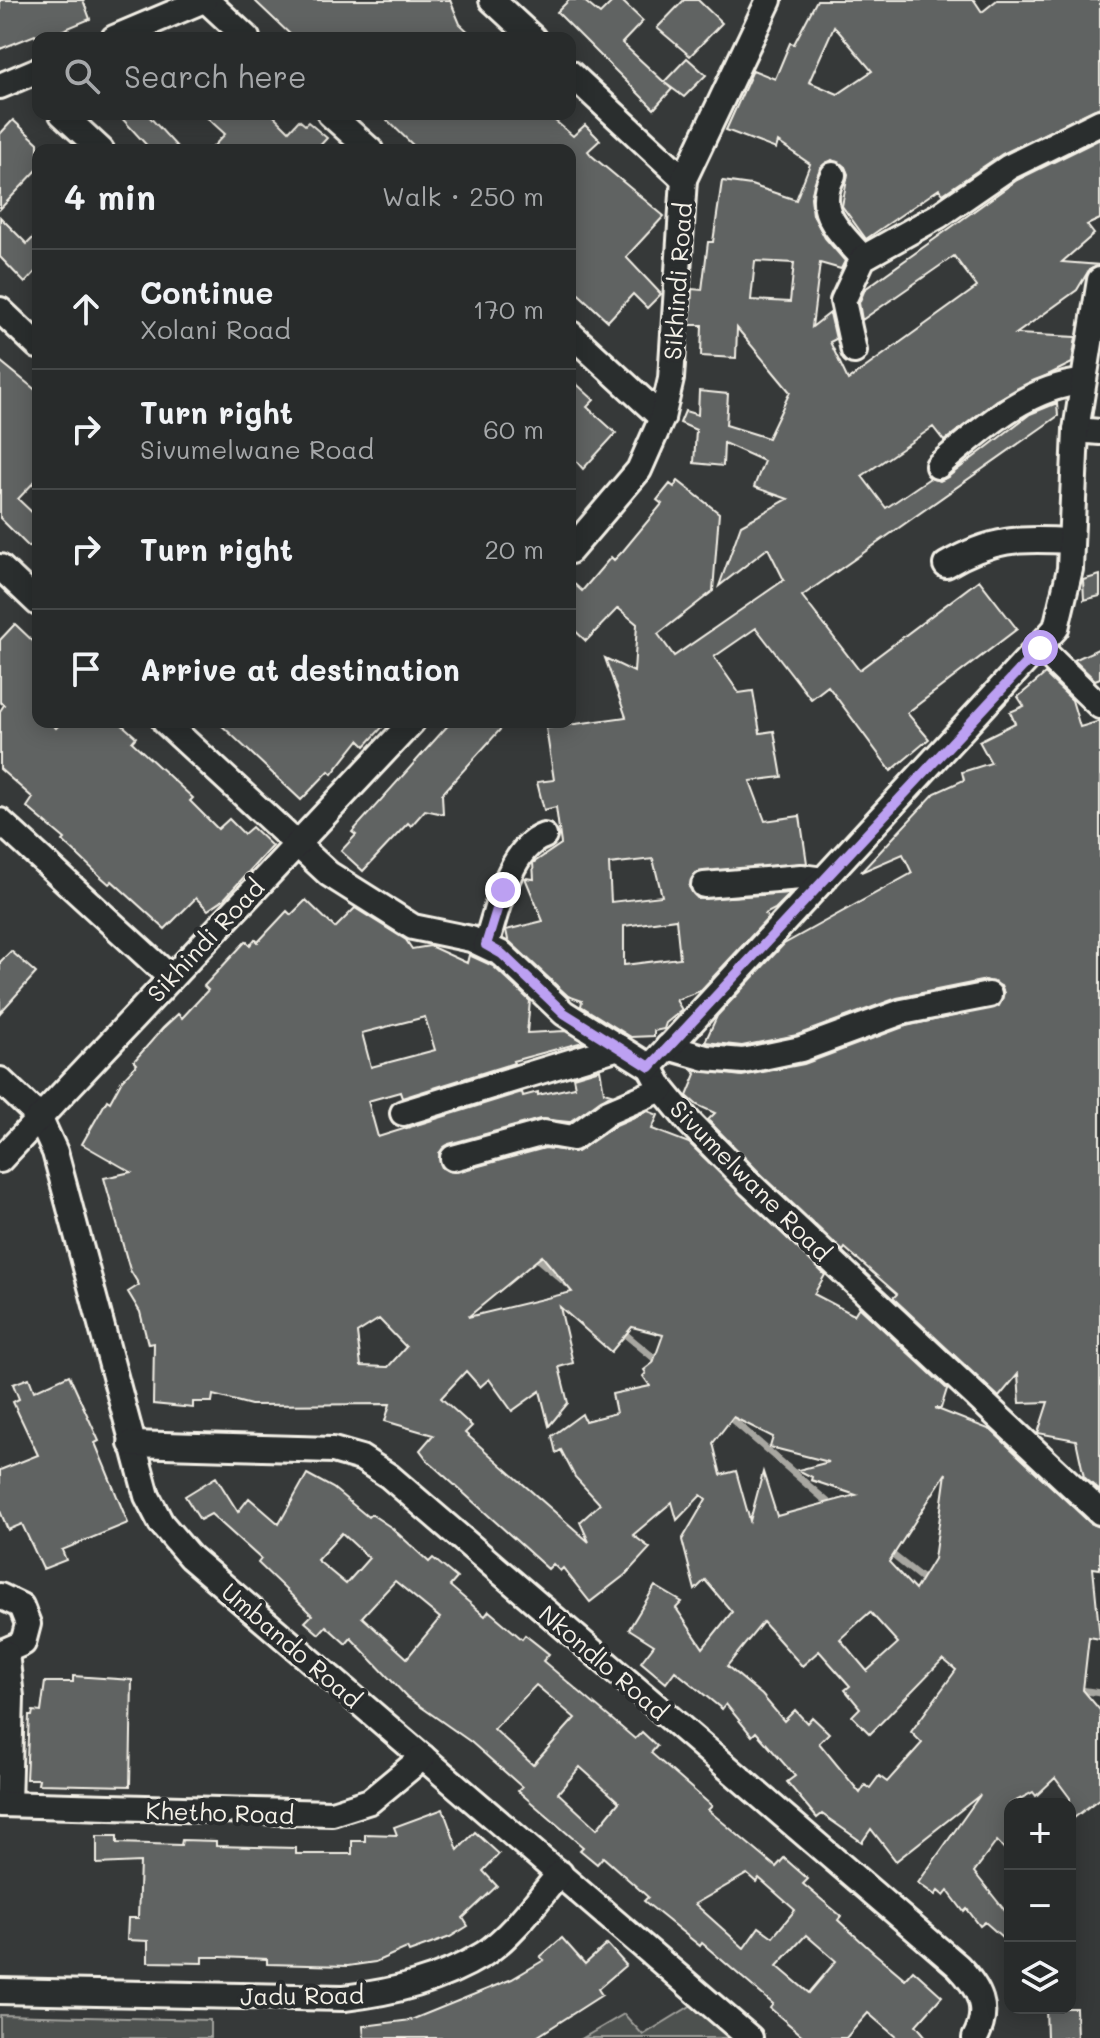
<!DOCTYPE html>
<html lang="en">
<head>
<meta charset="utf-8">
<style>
	body { margin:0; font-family:Mali,sans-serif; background:#343737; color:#f1f3f6 }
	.controls { position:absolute; right:24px; bottom:24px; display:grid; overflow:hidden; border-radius:16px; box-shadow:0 4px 20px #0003 }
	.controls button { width:72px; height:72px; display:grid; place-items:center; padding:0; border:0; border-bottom:2px solid #444747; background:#282b2b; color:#f1f3f6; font:40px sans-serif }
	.stop { position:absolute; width:24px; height:24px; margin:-18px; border:6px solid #bca0f2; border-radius:50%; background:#fff }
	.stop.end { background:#bca0f2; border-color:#fff; box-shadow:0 2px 8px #0008 }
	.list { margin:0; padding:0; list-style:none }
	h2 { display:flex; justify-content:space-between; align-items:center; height:104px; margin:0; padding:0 32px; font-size:34px }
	h2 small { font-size:26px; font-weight:400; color:#a5a7a9 }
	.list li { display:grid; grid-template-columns:52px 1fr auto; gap:24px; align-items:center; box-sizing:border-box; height:120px; padding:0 32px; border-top:2px solid #444747 }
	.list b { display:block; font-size:30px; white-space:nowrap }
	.list p { margin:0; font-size:26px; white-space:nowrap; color:#a5a7a9 }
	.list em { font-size:26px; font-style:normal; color:#a5a7a9 }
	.icon { flex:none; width:44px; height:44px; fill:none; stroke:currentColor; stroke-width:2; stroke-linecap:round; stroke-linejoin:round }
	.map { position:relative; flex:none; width:1100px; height:2038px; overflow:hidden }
	.search { position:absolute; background:#282b2b; box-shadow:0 4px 20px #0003; left:32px; top:32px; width:544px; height:88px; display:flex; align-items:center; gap:20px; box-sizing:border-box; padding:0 28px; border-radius:16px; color:#a5a7a9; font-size:30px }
	.panel { position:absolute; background:#282b2b; box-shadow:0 4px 20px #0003; left:32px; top:144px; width:544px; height:584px; border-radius:16px }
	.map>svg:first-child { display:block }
</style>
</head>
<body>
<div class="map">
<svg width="1100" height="2038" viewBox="0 0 1100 2038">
	<rect width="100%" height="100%" fill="#363939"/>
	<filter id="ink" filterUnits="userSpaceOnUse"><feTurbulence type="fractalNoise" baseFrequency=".0125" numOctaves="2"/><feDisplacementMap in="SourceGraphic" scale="16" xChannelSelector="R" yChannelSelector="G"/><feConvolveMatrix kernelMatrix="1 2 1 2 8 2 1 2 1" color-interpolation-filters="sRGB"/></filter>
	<g filter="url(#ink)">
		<!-- green -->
		<g fill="#4e514f" stroke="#a1a19c" stroke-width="2">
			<polygon points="692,2005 730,2038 583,2038 624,2014 643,2035"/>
			<polygon points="0,2015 210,2020 210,2038 0,2038"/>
		</g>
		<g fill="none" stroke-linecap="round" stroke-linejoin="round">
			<!-- stream -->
			<g stroke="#a8a7a1" stroke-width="7">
				<polyline points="533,1255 566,1283"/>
				<polyline points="620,1330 660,1363"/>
				<polyline points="727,1415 832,1506"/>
				<polyline points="889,1552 929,1584"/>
				<polyline points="1074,1689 1100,1693"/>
			</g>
		</g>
		<!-- building -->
		<g fill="#616362" stroke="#f4f1e8" stroke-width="2" fill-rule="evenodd">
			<polygon points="0,0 83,0 90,19 37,41 35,35 0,49"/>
			<polygon points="254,0 450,0 460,24 475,38 294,38"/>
			<polygon points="569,0 583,0 600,14 614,0 621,0 643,21 622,43 664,82 687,58 706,75 684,97 665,83 672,89 654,109 557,12"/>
			<polygon points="684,0 698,0 722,23 690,56 657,28"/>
			<path d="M817,0H974L982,12L997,0H1100V107L1002,154L943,194L939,189L866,239L842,206L848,174L845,167L832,160L820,168L811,197L813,215L825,238L845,261L841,269L820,263L812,327L830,313L836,339L830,342L848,380L977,287L954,256L862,320L859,303L865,289L1017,180L1100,139V219L1087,225L1094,234L1062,262L1100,265L1089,270L1077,290L1016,334L1076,337L1072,363L997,400L944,441L933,427L862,476L886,508L930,478L940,481L948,477L1030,414L1057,403L1058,416L802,596L859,670L979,580L1017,629L907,713L929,739L891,771L828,686L811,699L756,628L714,657L739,693L753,691L760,733L774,731L782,777L750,781L765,821L800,816L807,863L695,873L689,887L698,899L791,893L775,909L765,914L768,918L700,991L676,1000L682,1010L666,1023L664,1029L654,1031V1036L631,1037L581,1006L582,1001L568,996L508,940L506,930L543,921L525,878L534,879L533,863L561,844L556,807L544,810L537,782L554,780L546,728L626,717L605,658L634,672L637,624L618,608L586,641L570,626V580L582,591L611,557L614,560L623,551L662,504L657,500L670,484L674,487L678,481L719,513L713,591L658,634L674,656L784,580L768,548L719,586L741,525L788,499L754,487L764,461L724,443L723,466L694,463L696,430L680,423L685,411L698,415L699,391L728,394L726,425L768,438L790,392L737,328L736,358L701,356L702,325H690L692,289L702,290L708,242H713L722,181L751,185L796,200L810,164L778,142L776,149L726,130L753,70L775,79L790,43L794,44ZM834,26L872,71L838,94L809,82ZM755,261L794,263L790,302L751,300ZM653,859L662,896L611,902L609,864ZM676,919L680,958L624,965V926Z"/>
			<polygon points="118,114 147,114 180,150 151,150"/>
			<polygon points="203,114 272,114 289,131 299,120 305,125 308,122 327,138 316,150 210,150 225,134"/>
			<polygon points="381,114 547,114 573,136 585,125 600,140 588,151 592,156 664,216 626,257 661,294 647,308 633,294 608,321 570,286 570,150 418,150"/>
			<polygon points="13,120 38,143 38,169 0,209 0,134"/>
			<polygon points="0,217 27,244 38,233 38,269 25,283 0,257"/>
			<polygon points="0,361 38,392 38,478 18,499 38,518 38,538 29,547 0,518"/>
			<polygon points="570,378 594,400 587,407 616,433 583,469 570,454"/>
			<polygon points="1100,575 1100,596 1084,600 1083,580"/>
			<polygon points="15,624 38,646 38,722 50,722 56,728 62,722 119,722 136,737 132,742 193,798 190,801 218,829 229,819 244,834 252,827 272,846 224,899 208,910 196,898 165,929 112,881 109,884 100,876 63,841 65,839 27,807 33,798 0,769 0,711 4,705 0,702 0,640"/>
			<polygon points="1100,648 1100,678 1095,680 1074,660"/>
			<polygon points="1045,674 1072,700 1080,727 1100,721 1100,1491 1084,1477 1076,1440 1038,1433 1048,1402 1020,1403 1018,1374 999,1397 893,1298 897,1294 845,1248 843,1251 760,1173 708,1120 715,1113 697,1105 687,1096 696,1074 692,1070 742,1076 804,1064 906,1026 999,1006 1004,993 1001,986 986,980 897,998 797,1035 742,1046 705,1042 717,1016 784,944 912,873 903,854 861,872 935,793 964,780 962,772 991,763 979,741 1015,723 1010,712 1024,706 1018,697"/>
			<polygon points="218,722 387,722 365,746 359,740 332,774 329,771 301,800"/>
			<polygon points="451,722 507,722 442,794 443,814 425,810 411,826 408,823 363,871 341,851 356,835 352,832"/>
			<path d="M306,900L335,928L355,908L406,940L412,949L430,946L467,963L469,955L493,966L530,1001L527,1033L565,1031L583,1042L513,1061L514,1063L402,1098L400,1092L368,1101L378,1137L522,1092L523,1096L538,1092V1095L575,1087L573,1077L600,1069L604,1092L611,1094L569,1122L540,1119L449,1144L439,1153L442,1168L457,1172L545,1148L577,1152L616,1125L648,1111L658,1115L652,1129L689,1143L825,1275L814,1294L854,1315L859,1307L947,1389L941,1408H935L991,1430L1090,1523L1100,1527V1569L1093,1568L1100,1639L1089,1637L1083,1690L1100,1710V1798L1070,1821V1798L1055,1778L1036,1796L1033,1792L1010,1804V1855L997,1841L974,1872L1010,1917V1944L985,1922L980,1926L967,1909L964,1912L948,1891L944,1896L938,1891L935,1895L918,1883L980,1795L896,1861L871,1829L862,1842L822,1814L817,1818L787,1782L795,1776L756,1732L752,1736L726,1704L722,1709L675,1671L666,1683L641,1662L654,1645L629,1629L655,1586L682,1602L676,1608L703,1648L732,1612L705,1580L695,1590L682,1540L706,1499L701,1495L677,1520L672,1502L633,1535L650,1548L625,1575L590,1602L563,1568L560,1571L553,1564L548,1569L429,1462L420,1450L433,1435L385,1421L390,1404L251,1405L213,1395L212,1402H193V1408L153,1404L154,1343L148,1344L140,1312L128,1292L139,1285L130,1270L104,1178L131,1172L82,1144L107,1100L110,1102L122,1080L137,1064L134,1061L163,1028L178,1014L182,1018L208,990L204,986L246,941L250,945L255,939L258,942L287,911L291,915ZM425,1017L435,1050L371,1067L362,1033ZM542,1256L572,1292L468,1317ZM560,1307L611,1352L632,1327L663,1335L653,1363L644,1370L646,1373L643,1376L650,1386L612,1394L616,1413L585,1421L582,1414L552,1436L556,1453L561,1450L575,1477L600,1504L580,1522L589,1542L465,1433L472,1426L441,1398L466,1371L480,1387L489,1379L512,1411L540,1391L549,1426L568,1403L559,1367L573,1363ZM379,1319L406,1347L388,1367L361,1366L357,1333ZM733,1417L773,1437L770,1447L829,1462L798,1470L812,1477L811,1480L856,1495L777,1516L763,1472L750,1521L736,1471L721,1475L713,1443ZM946,1473L934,1559L915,1590L889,1562ZM870,1612L898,1643L867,1671L840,1639ZM763,1622L802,1666L819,1651L850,1686L845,1690L860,1708L852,1716L870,1734L943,1659L956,1670L911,1732L922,1743L887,1782L879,1776L870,1788L865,1785L860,1793L819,1743L829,1733L812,1717L807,1723L795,1710L784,1721L762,1695L727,1666Z"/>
			<polygon points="11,951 36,973 0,1013 0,962"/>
			<polygon points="69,1375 99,1441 95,1443 128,1523 62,1550 66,1560 43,1569 22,1524 8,1530 0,1511 0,1470 38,1455 13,1402 19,1399 13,1384 29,1378 34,1391"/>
			<path d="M307,1474L333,1488L368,1517L371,1514L392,1528L429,1562L433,1558L457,1578L450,1586L485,1616L489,1611L522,1639L525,1635L549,1654L543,1661L635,1739L642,1732L657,1746L651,1753L712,1806L708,1810L776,1867L784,1858L808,1879L803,1884L841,1916L838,1920L873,1952L905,1979L913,1970L942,1996L916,2025L927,2038H897L868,2013L846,2038H805L770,2008L773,2004L702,1943L700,1946L644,1901L648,1897L603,1857L597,1864L580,1850L583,1847L518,1791L522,1787L471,1742L407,1697L351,1638L346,1644L326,1626L319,1634L305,1622L312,1615L258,1563L261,1559L211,1514L200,1520L185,1496L216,1477L238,1512L249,1498L279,1524ZM342,1533L369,1558L346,1584L317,1560ZM395,1581L440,1618L407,1658L362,1617ZM536,1685L575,1718L533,1765L494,1729ZM580,1767L619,1802L597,1829L558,1793ZM747,1874L756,1882L759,1878L795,1910L773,1937L759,1927L744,1948L695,1904ZM806,1935L836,1961L809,1993L777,1966Z"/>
			<polygon points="73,1676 132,1680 130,1786 38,1784 39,1779 26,1779 29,1716 32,1716 33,1711 41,1712 45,1682 73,1682"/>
			<polygon points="443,1809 458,1850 475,1832 499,1854 483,1871 497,1886 463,1918 468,1926 450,1937 409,1952 407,1948 375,1962 348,1966 267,1964 267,1959 221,1957 203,1957 203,1963 148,1962 148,1941 127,1940 128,1918 138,1918 140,1862 97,1864 97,1836 117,1836 117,1843 181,1845 182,1840 216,1841 216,1846 296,1848 296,1854 352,1854 352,1841 365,1841 365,1834 397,1835 394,1827"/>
			<polygon points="562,1938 585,1964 607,1944 626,1965 598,1989 602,1995 535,2038 364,2038 363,2026 411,2020 512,1979 544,1960 540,1957"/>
			<polygon points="1046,2008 1076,2008 1077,2038 1047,2038"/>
		</g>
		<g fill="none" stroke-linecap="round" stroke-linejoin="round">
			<defs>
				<g id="minor">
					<polyline points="206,0 247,38"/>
					<polyline points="492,0 533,38"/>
					<polyline points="114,38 204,0"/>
					<polyline points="570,73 684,179"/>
					<polyline points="0,86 38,70"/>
					<polyline points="62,114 101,150"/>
					<polyline points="330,114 370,150"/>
					<path d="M833,175C813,211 839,231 863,258"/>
					<polyline points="0,310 38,346"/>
					<polyline points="570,333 662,418"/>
					<polyline points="854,351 843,301 863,258 938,216 1009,167 1100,122"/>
					<polyline points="1076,430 1100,432"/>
					<path d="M938,466C981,430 1025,387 1083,382"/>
					<polyline points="570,551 639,470 662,418 671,379 684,179 769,0"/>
					<path d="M946,565C992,538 1019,538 1071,541"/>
					<polyline points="0,567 38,603"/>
					<polyline points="1040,648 1100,706"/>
					<polyline points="165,722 329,874 413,927 471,939 502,954 564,1013 650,1067 662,1089 689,1122 750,1184 1100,1512"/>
					<polyline points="0,821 171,978"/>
					<polyline points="704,885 801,877 824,880"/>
					<path d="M486,945C496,913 509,848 544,836"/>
					<polyline points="668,1047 706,1058 743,1061 801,1049 902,1012 989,995"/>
					<polyline points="650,1067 1056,628 1070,569 1076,430 1100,280"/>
					<polyline points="0,1080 39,1117 55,1152 147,1496 161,1523 190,1557 750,2038"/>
					<polyline points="403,1113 619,1047"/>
					<polyline points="453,1158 544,1133 573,1138 608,1112 662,1089"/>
					<polyline points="0,1160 412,722"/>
					<path d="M131,1444L333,1450L361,1458L389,1476L958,1966C979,1988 991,2009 975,2038"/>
					<polyline points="0,1596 21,1606 28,1624 23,1643 0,1653"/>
					<polyline points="6,1653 11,1697 8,1804"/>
					<polyline points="0,1804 332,1813 370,1801 423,1757"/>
					<path d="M0,1991L344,1998C394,1992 440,1981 484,1954C513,1935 537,1900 560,1873"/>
				</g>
			</defs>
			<!-- minor casing -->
			<use href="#minor" stroke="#f4f1e8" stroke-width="30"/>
			<!-- minor -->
			<use href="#minor" stroke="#2a2d2e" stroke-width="24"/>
		</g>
	</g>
	<g fill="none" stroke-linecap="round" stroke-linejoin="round" filter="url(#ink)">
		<!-- route -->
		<polyline stroke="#bca0f2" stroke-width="10" points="503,890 486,945 502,954 564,1013 650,1067 1040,648"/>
	</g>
	<g text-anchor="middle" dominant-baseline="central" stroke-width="8" stroke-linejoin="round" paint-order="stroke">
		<!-- street labels -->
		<g font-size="24" fill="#f4f1e8" stroke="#2a2d2e">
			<text transform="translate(677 281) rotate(-86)">Sikhindi Road</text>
			<text transform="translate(205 940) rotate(-47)">Sikhindi Road</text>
			<text transform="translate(751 1180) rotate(45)">Sivumelwane Road</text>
			<text transform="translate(292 1645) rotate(41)">Umbando Road</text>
			<text transform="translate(604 1662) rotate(41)">Nkondlo Road</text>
			<text transform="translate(220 1812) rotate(2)">Khetho Road</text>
			<text transform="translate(302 1995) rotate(-1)">Jadu Road</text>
		</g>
	</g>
</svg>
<div class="controls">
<button>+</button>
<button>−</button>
<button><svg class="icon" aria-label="layers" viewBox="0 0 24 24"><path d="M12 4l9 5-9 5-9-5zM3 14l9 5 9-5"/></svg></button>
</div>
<div class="stop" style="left:1040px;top:648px"></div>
<div class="stop end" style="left:503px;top:890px"></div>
<div class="search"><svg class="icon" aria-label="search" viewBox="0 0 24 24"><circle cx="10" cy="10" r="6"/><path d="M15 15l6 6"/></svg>Search here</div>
<section class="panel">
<h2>4 min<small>Walk · 250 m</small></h2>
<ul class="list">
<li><svg class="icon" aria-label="ahead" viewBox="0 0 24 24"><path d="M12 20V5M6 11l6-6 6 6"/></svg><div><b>Continue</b><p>Xolani Road</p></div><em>170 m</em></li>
<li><svg class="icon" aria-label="right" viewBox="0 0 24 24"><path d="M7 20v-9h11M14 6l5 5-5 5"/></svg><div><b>Turn right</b><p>Sivumelwane Road</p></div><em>60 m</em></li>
<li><svg class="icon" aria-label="right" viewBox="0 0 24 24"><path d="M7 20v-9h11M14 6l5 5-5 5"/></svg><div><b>Turn right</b></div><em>20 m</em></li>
<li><svg class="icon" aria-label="arrive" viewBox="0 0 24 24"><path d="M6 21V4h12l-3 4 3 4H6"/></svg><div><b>Arrive at destination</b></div></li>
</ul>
</section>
</div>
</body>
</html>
